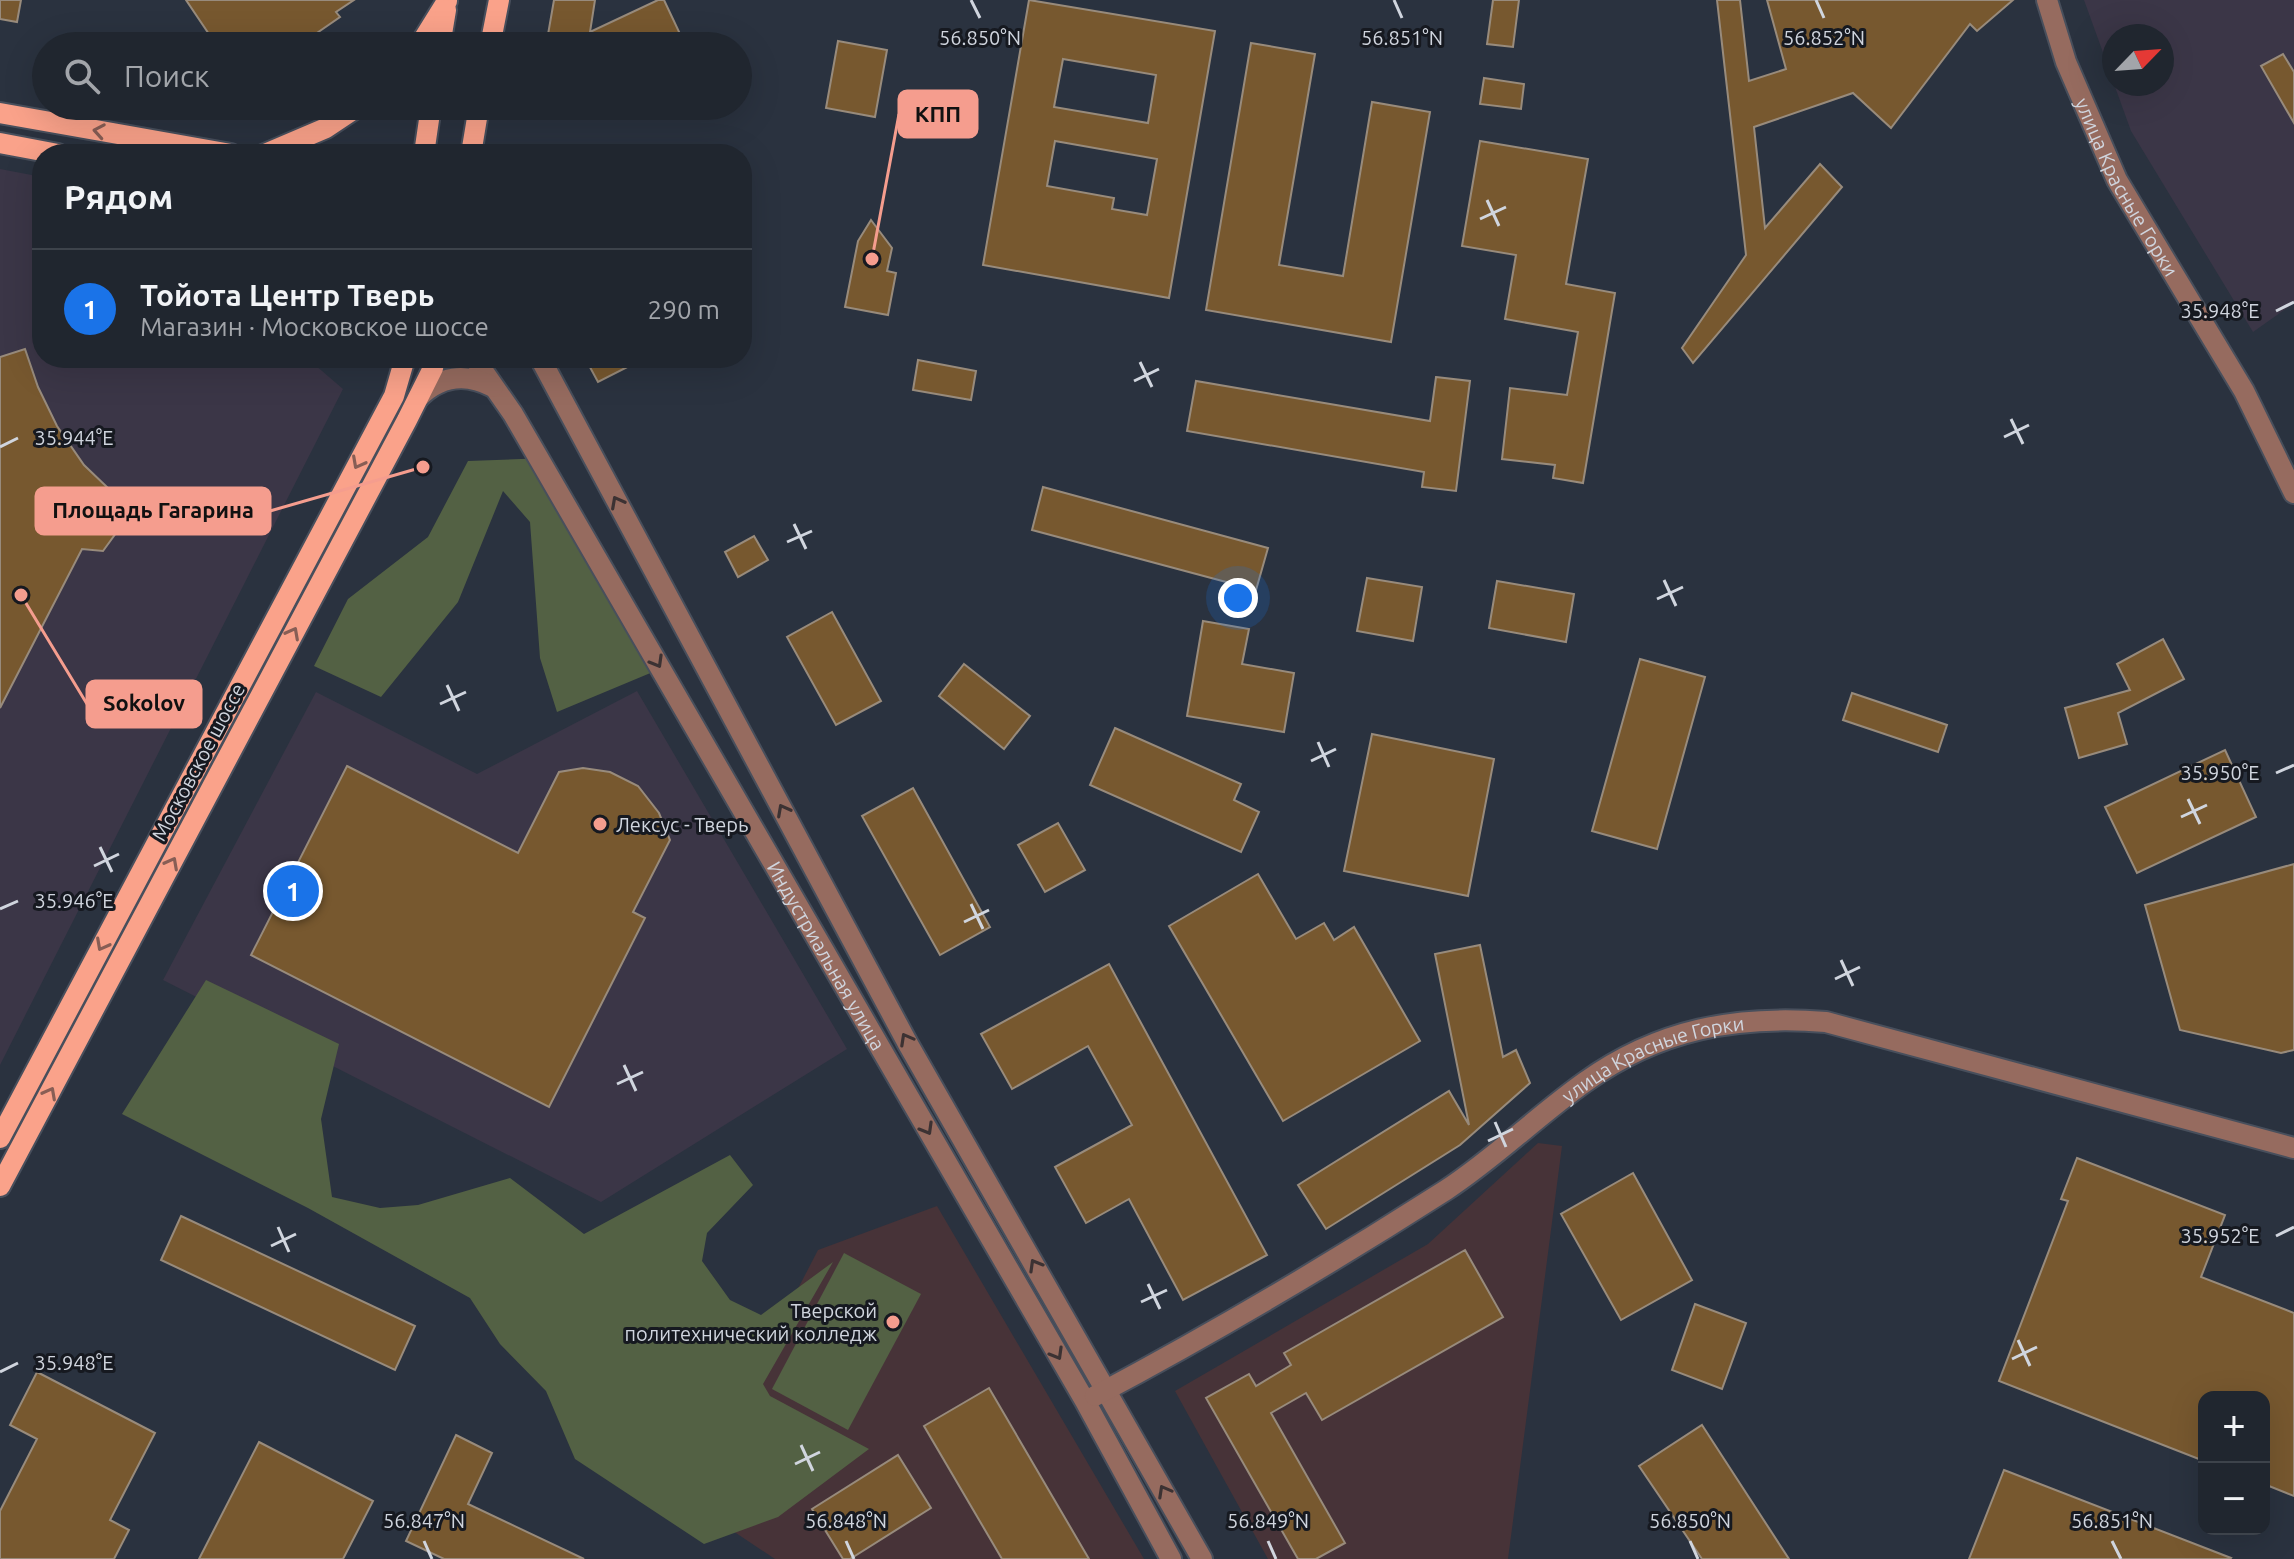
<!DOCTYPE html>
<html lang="ru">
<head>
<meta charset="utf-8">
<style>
	body { margin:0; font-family:Ubuntu,sans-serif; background:#2d323b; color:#f1f3f6 }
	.controls { position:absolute; right:24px; bottom:24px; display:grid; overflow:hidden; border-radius:16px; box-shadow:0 8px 32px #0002 }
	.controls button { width:72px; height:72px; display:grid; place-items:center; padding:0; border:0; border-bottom:2px solid #3d434b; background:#20262f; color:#f1f3f6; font:40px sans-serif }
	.compass { position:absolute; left:2102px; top:24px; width:72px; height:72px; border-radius:50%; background:#20262f; box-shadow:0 8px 32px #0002; rotate:65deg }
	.you { position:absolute; left:1238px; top:598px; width:28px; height:28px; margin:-20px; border:6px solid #fff; border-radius:50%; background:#1a73e8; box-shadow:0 0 0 12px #1a73e833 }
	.badge { display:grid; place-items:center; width:52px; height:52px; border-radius:50%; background:#1a73e8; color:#fff; font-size:26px; font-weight:700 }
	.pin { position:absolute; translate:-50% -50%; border:4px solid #fff; box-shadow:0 2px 8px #0006 }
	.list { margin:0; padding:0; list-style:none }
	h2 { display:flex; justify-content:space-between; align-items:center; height:104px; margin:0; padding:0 32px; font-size:34px }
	h2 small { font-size:26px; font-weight:400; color:#a2a5aa }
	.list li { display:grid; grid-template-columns:52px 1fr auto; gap:24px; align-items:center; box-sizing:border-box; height:120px; padding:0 32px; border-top:2px solid #3d434b }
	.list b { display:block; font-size:30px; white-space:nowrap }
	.list p { margin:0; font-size:26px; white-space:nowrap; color:#a2a5aa }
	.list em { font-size:26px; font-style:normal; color:#a2a5aa }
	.icon { flex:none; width:44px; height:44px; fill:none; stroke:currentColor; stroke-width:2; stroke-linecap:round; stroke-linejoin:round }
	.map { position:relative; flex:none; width:2294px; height:1559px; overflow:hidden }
	.search { position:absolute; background:#20262f; box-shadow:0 8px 32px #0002; left:32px; top:32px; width:720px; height:88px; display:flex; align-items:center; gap:20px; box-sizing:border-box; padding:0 28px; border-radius:44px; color:#a2a5aa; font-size:30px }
	.panel { position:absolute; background:#20262f; box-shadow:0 8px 32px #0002; left:32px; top:144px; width:720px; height:224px; border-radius:32px }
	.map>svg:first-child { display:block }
</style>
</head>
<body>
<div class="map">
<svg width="2294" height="1559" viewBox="0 0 2294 1559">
	<rect width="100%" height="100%" fill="#2a323f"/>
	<!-- commercial -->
	<g fill="#3b3647">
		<polygon points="2084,0 2294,0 2294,303 2253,332 2131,131 2114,84 2162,84 2162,36 2114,36 2114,83"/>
		<polygon points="0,169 42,177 42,358 307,358 343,389 0,1065"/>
		<polygon points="637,691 847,1049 601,1202 163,980 316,692 477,774"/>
	</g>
	<!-- education -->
	<g fill="#473338">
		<polygon points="1538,1143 1562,1146 1508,1559 1268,1559 1175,1391 1428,1244"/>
		<polygon points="937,1206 1144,1559 775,1559 688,1501 818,1250"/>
	</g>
	<!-- green -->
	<g fill="#536144">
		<polygon points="548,458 660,669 557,712 540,658 530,522 503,491 458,602 381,697 314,666 348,599 428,537 468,461"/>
		<polygon points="206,980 339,1044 321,1119 332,1197 380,1208 418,1205 510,1178 584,1234 730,1155 753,1185 707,1233 702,1261 730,1300 761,1315 833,1262 763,1384 770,1396 869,1449 778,1517 704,1544 575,1459 546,1391 500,1344 470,1298 308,1208 122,1114"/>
		<polygon points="844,1253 921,1294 848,1430 772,1389"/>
	</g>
	<!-- building -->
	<g fill="#77582f" stroke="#988b7c" stroke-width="2" fill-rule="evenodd">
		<polygon points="0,0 21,0 17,22 0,19"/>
		<polygon points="186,0 354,0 336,12 340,17 298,46 217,46"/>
		<polygon points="554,0 595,0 590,32 658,0 664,0 681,36 659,46 546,46"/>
		<path d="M1029,0L1215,31L1169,298L983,265ZM1063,59L1156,75L1148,123L1054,107ZM1055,141L1157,159L1147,215L1112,209L1114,198L1047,186Z"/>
		<polygon points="1493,0 1519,0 1513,47 1487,44"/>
		<polygon points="1717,0 1740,0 1749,81 1786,69 1767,0 2013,0 1977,31 1970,24 1891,128 1853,93 1754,127 1765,228 1820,164 1842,187 1693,363 1682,348 1746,255"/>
		<polygon points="838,41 887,50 875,117 826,108"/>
		<polygon points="1251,43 1315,54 1279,265 1343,276 1372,102 1430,112 1391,342 1206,310"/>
		<polygon points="2283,54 2294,72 2294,123 2261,66"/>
		<polygon points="1484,78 1524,84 1521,109 1480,104"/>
		<polygon points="1480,141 1588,159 1566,284 1615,293 1583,483 1553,478 1555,465 1502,459 1510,388 1567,395 1578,332 1505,319 1516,255 1462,246"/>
		<polygon points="871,220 892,248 887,271 896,273 888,315 845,307 858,241"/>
		<polygon points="25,349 38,387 57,426 84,465 132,511 103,551 82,549 0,708 0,357"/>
		<polygon points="585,358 645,358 598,382"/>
		<polygon points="918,360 976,371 971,400 913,390"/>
		<polygon points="1436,377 1470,381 1456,491 1422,487 1424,472 1187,431 1196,381 1430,421"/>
		<polygon points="1043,487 1268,548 1256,590 1032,530"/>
		<polygon points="754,536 768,560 738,577 725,552"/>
		<polygon points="1367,578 1422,587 1413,641 1357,631"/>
		<polygon points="1497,581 1574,594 1566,642 1489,628"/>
		<polygon points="832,612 881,701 836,725 787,637"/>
		<polygon points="1203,621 1249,629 1242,664 1294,673 1284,732 1187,716"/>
		<polygon points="2163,639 2184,679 2118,713 2127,744 2079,758 2065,708 2130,690 2117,664"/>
		<polygon points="1640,659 1705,677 1657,849 1592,831"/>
		<polygon points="964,664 1030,716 1004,749 939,696"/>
		<polygon points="1852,693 1947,725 1938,752 1843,720"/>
		<polygon points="1115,728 1241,784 1234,800 1259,812 1241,852 1090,785"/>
		<polygon points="1372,734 1494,759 1468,896 1344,871"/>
		<polygon points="2225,750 2256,817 2137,873 2105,807"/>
		<polygon points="347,766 518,853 559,772 583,768 610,772 638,786 659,813 670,840 633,912 645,918 549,1107 251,955"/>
		<polygon points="913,788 990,927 940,955 862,816"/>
		<polygon points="1058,823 1085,870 1045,892 1018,845"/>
		<polygon points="2294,864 2294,1050 2281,1053 2180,1030 2145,905"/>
		<polygon points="1258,874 1296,939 1324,923 1334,940 1354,927 1420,1041 1283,1121 1169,926"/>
		<polygon points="1480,945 1503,1057 1516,1050 1530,1083 1460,1145 1326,1229 1298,1185 1449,1091 1469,1125 1435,954"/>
		<polygon points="1109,964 1267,1255 1183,1300 1129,1199 1086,1223 1055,1167 1132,1125 1088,1046 1012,1089 981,1034"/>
		<polygon points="2077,1158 2225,1215 2201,1277 2294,1313 2294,1496 2264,1484 2264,1397 2204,1397 2204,1461 1999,1381 2068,1201 2061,1199"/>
		<polygon points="1633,1173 1692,1280 1621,1320 1561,1214"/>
		<polygon points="181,1216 415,1326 395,1370 161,1260"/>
		<polygon points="1465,1250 1503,1317 1322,1420 1306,1393 1271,1413 1345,1543 1316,1559 1298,1559 1206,1398 1249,1374 1256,1386 1291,1365 1284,1353"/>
		<polygon points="1695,1304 1746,1323 1722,1389 1672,1370"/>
		<polygon points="37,1372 155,1433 110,1520 129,1530 114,1559 0,1559 0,1511 37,1439 10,1425"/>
		<polygon points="989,1388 1089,1559 1002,1559 924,1426"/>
		<polygon points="1702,1425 1789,1559 1702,1559 1639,1466"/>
		<polygon points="456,1435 492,1453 468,1504 584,1559 444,1559 406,1541"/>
		<polygon points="259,1442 373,1501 343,1559 199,1559"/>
		<polygon points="898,1455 931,1508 850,1559 843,1559 812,1509"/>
		<polygon points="2004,1470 2231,1558 2230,1559 1969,1559"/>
	</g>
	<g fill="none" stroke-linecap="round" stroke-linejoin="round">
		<defs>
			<g id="minor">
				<path id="s1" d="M2047,0L2066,62L2117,180L2244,391L2294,493"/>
				<path id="s2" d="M474,358L513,414L1085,1401L1171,1559"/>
				<polyline points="540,358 908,1044 1202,1559"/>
				<path d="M418,398C440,376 465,372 493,387"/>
				<path id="s3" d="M1095,1396C1215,1332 1332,1263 1446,1190C1495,1158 1537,1116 1585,1082C1659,1029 1736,1015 1826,1022L2294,1148"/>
			</g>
			<g id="major">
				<polyline points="419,46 447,1"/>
				<polyline points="440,46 446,10"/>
				<polyline points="490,46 499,0"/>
				<polyline points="0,113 231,154"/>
				<polyline points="0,143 58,154"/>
				<polyline points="265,154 326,128 359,106"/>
				<polyline points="424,154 431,106"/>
				<polyline points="471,154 479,106"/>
				<polyline points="0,1138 394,396 405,358"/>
				<polyline points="0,1186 407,420 433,368 435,358"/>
			</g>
		</defs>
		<!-- minor casing -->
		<use href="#minor" stroke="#484f5c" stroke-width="24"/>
		<!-- major casing -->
		<use href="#major" stroke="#484f5c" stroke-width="24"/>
		<!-- minor -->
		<use href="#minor" stroke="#966b5f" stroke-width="20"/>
		<!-- major -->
		<use href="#major" stroke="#faa28a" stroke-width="20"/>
	</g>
	<!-- one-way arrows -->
	<defs><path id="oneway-chevron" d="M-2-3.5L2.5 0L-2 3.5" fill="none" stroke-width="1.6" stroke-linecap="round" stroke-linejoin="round" transform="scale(2)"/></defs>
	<g stroke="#885e55">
		<use href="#oneway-chevron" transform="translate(99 131) rotate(-170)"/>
		<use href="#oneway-chevron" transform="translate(358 463) rotate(118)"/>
		<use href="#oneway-chevron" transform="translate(293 633) rotate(-62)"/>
		<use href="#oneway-chevron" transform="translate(172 863) rotate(-62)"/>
		<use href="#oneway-chevron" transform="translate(102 945) rotate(118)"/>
		<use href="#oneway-chevron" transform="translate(50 1093) rotate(-62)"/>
	</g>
	<g stroke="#3c3233">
		<use href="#oneway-chevron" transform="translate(617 502) rotate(-118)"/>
		<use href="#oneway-chevron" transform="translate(657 662) rotate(60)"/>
		<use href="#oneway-chevron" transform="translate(783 810) rotate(-118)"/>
		<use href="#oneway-chevron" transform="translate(906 1039) rotate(-119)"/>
		<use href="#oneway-chevron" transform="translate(927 1129) rotate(60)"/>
		<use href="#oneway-chevron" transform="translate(1035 1265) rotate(-120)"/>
		<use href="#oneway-chevron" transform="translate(1057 1354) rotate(60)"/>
		<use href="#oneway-chevron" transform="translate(1164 1491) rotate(-119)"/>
	</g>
	<!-- ticks -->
	<path fill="none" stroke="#d0d5de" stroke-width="3" d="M971,0L980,18M1394,0L1402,18M1816,0L1824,18M1487,200L1499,226M1480,219L1506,207M2276,311L2294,302M1140,362L1152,387M1134,381L1159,369M2011,419L2023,444M2004,437L2029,425M0,447L18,438M794,524L806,549M787,542L812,531M1664,580L1676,606M1657,599L1683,587M447,685L459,711M440,704L466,692M1318,742L1329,767M1311,761L1336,749M2276,773L2294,765M2188,799L2200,824M2181,817L2207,805M100,847L112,872M94,866L119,854M971,904L983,929M0,909L18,901M964,922L989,910M1841,960L1853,986M1835,979L1860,967M624,1065L636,1091M617,1084L643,1072M1495,1122L1506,1147M1488,1141L1513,1129M278,1227L289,1252M2276,1236L2294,1227M271,1246L296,1234M1148,1284L1160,1309M1141,1302L1167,1290M2018,1340L2030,1366M2012,1359L2037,1347M0,1372L18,1363M801,1445L813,1471M795,1464L820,1452M424,1541L432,1559M846,1541L854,1559M1268,1541L1276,1559M1690,1541L1698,1559M2112,1541L2121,1559"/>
	<!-- markers -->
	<g fill="#f59d8e" stroke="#161920" stroke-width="3">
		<circle cx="600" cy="824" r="8"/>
		<circle cx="893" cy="1322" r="8"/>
	</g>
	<g text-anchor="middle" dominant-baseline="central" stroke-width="6" stroke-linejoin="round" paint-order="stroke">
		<!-- street labels -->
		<g font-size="20" fill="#d0d5de" stroke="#161920">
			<text stroke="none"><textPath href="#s1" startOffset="204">улица Красные Горки</textPath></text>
			<text transform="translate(198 762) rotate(-62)">Московское шоссе</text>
			<text stroke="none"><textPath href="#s2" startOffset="694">Индустриальная улица</textPath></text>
			<text stroke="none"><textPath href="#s3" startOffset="656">улица Красные Горки</textPath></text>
		</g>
		<!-- poi labels -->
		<g font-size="20" fill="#d0d5de" stroke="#161920" text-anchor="start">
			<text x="616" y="824">Лексус - Тверь</text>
			<text x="877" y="1310" text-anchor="end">Тверской<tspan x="877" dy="23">политехнический колледж</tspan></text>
		</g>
	</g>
	<g font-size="20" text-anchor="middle" fill="#d0d5de" stroke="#161920" stroke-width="6" stroke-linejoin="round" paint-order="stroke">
		<text x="980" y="45">56.850°N</text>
		<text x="1402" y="45">56.851°N</text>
		<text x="1824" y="45">56.852°N</text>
		<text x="2220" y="318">35.948°E</text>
		<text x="74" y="445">35.944°E</text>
		<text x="2220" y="780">35.950°E</text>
		<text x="74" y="908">35.946°E</text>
		<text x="2220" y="1243">35.952°E</text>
		<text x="74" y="1370">35.948°E</text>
		<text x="424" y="1528">56.847°N</text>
		<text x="846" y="1528">56.848°N</text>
		<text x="1268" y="1528">56.849°N</text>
		<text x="1690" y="1528">56.850°N</text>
		<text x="2112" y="1528">56.851°N</text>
	</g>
	<!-- callouts -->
	<path fill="none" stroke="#f59d8e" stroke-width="3" d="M872 259L899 114M423 467L270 511M21 595L87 704"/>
	<g fill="#f59d8e" stroke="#161920" stroke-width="3">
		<circle cx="872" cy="259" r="8"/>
		<circle cx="423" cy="467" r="8"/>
		<circle cx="21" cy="595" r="8"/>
	</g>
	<g fill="#f59d8e" stroke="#f59d8e" stroke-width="3">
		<rect x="899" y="91" width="78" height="46" rx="8"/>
		<rect x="36" y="488" width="234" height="46" rx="8"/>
		<rect x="87" y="681" width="114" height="46" rx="8"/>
	</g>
	<g font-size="22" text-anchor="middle" font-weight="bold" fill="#111">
		<text x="938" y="122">КПП</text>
		<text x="153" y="518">Площадь Гагарина</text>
		<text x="144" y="711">Sokolov</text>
	</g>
</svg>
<div class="controls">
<button>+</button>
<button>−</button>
</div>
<svg class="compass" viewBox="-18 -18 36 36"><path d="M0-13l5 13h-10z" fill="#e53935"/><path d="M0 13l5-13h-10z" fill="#a2a5aa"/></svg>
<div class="you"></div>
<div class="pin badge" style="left:293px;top:891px">1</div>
<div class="search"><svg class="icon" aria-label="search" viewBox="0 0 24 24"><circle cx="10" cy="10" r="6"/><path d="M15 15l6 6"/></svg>Поиск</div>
<section class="panel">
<h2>Рядом<small></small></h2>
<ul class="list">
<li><span class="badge">1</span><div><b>Тойота Центр Тверь</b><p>Магазин · Московское шоссе</p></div><em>290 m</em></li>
</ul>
</section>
</div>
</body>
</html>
